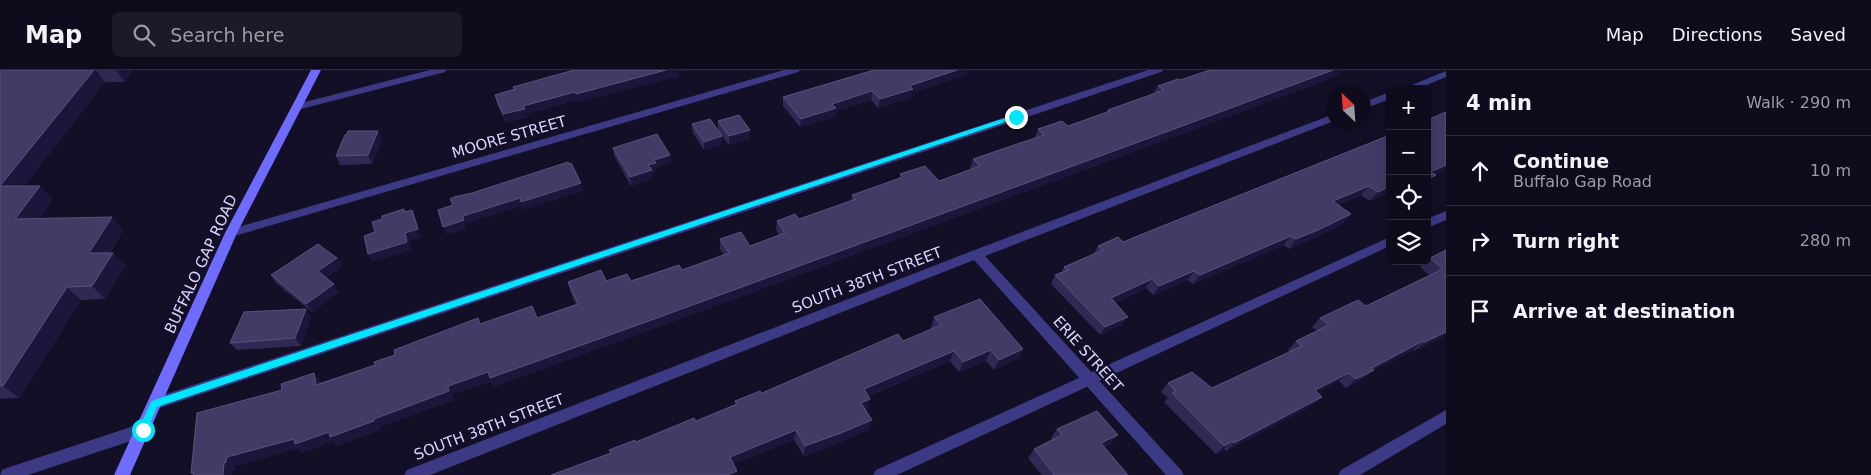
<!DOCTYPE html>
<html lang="en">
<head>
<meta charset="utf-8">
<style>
	body { margin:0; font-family:"DejaVu Sans",sans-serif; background:#1c1929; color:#f1f3f6 }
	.controls { position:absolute; right:15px; top:15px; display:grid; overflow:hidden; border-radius:8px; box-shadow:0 5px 20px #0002 }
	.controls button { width:45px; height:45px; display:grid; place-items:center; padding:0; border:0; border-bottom:1px solid #2e2b3b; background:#0e0b1c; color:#f1f3f6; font:25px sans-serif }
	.compass { position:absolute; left:1326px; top:15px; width:45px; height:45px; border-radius:50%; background:#0e0b1c; box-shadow:0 5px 20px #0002; rotate:335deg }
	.stop { position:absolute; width:15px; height:15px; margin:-11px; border:4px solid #00e5ff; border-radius:50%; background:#fff }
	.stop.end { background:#00e5ff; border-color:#fff; box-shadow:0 1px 5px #0008 }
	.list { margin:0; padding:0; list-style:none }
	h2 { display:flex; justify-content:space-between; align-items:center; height:65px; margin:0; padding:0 20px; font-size:21px }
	h2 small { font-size:16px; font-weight:400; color:#9b9ba3 }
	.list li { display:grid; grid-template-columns:32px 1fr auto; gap:15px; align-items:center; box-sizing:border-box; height:70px; padding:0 20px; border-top:1px solid #2e2b3b }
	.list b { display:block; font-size:19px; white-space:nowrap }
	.list p { margin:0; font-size:16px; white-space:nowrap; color:#9b9ba3 }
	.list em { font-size:16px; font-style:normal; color:#9b9ba3 }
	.icon { flex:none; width:28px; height:28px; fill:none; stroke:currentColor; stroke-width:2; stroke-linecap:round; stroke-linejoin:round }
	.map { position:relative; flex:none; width:1446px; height:405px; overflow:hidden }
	header { display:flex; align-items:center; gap:30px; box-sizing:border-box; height:70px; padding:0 25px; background:#0e0b1c; border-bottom:1px solid #2e2b3b }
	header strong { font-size:24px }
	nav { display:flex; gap:28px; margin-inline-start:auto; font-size:18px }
	.search { width:350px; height:45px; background:#1c1929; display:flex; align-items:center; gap:12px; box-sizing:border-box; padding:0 18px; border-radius:8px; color:#9b9ba3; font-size:19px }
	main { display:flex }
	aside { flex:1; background:#0e0b1c }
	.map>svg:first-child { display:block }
</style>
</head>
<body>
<header>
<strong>Map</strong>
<div class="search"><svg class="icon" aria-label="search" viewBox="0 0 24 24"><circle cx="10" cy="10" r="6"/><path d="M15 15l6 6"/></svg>Search here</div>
<nav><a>Map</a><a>Directions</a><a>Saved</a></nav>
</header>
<main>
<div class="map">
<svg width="1446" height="405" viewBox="0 0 1446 405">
	<rect width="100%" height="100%" fill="#130f26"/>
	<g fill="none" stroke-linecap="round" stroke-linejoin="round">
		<!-- service -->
		<g fill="#3d3a85" fill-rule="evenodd">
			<polygon points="430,0 447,0 445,2 297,40 292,37 293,35"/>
			<polygon points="1148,0 1163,0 1161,2 154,340 149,338 147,334 149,330 154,328"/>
			<polygon points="1446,141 1446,150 1427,158 1427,149"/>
			<polygon points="1390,167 1390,176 897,405 873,405 876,400"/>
		</g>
		<!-- minor -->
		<g fill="#3d3a85" fill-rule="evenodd">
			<polygon points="784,0 800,0 798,2 231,167 225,163 231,159"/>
			<polygon points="1446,1 1446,7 1417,19 1402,19"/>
			<polygon points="1390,22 1390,29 1364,39 1364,32"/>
			<polygon points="1334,44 1334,51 985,186 1181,400 1184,405 1166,405 974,190 430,405 404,405 407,400 972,181"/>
			<polygon points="1446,340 1446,354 1360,405 1338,405 1341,400"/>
			<polygon points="143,353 148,355 150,360 148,365 143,367 28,405 0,405 2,400 7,398"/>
		</g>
		<!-- secondary -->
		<polygon fill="#6f6bff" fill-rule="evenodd" points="311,0 321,0 237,163 130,405 114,405 225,163"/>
	</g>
	<!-- wall -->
	<g fill="#312854">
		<polygon points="2,0 133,0 124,12 105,12 24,116 53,129 39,149 123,160 110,183 113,183 125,196 105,229 81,230 19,328 0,329 0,2"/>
		<polygon points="1210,0 1347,0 1338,3 1337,6 1179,65 658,257 493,317 491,311 452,324 454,330 379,357 380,360 336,376 333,371 302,383 298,378 235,396 235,400 232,401 232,405 193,405 191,403 282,320 314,303 321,313 375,295 480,254 537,248 576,235 570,221 568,212 606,211 631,211 682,200 724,185 720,179 720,169 750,176 779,165 776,160 777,151 799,149 851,131 852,125 899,109 900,104 939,111 971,100 970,99 973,89 1035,68 1038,59 1068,56 1107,42 1108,40 1153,24 1158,16 1180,10"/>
		<polygon points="677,3 678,6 578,32 577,30 526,44 527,47 506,53 497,34 495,25 514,20 513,17"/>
		<polygon points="967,4 912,23 911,28 878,38 871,30 836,41 835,47 800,57 783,36 783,27"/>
		<polygon points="718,51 750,60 750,69 729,75 718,60"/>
		<polygon points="692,54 722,75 704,80 693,63"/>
		<polygon points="378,61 382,70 372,94 340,95 336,86"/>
		<polygon points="1390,65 1390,122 1370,131 1361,125 1338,135 1351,144 1343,154 1310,170 1289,179 1284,175 1193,214 1188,210 1153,225 1146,218 1115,233 1128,247 1122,255 1100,265 1051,214 1055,205 1061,203 1064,197 1093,185 1098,176 1123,172 1145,163"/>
		<polygon points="613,78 671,93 656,98 656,101 652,103 652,109 631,116 614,86"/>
		<polygon points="1446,180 1446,265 1414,281 1413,280 1374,300 1364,308 1346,318 1339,311 1318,322 1322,327 1313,335 1226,381 1224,379 1216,384 1164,332 1168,328 1161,322 1168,313 1212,318 1290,282 1288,280 1296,271 1317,261 1312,257 1320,248 1366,236 1429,205 1420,197 1430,188"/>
		<polygon points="337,188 342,196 326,208 339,222 312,242 277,214 271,205"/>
		<polygon points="311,247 301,276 237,280 230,273"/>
		<polygon points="934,247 1023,279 1018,289 994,300 986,291 959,302 950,291 869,326 868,339 865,340 869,359 839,373 804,386 794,370 733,394 737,401 736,405 551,405 610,383 609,380 636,372 696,351 735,335 735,331 762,323 903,271 932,259 931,258"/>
		<polygon points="1057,359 1111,374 1104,377 1128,405 1042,405 1028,388 1034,379 1052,370 1051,368"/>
	</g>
	<!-- shaded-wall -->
	<g fill="#1d163a">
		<polygon points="94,0 96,0 105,12 13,130 0,116"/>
		<polygon points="116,0 133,0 124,12"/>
		<polygon points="666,0 688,0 677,3 678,6 578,32 576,24"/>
		<polygon points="957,0 968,0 967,4 912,23 911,28 878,38 880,29 909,16"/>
		<polygon points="1333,0 1347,0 1338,3 1337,6 1179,65 658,257 493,317 491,311 452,324 454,330 379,357 380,360 336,376 333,371 302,383 298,378 235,396 235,400 232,401 232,405 223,405 224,393 227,387 294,369 329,362 374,349 448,316"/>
		<polygon points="872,21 871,30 836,41 835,47 800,57 801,49 832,34"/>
		<polygon points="575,22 577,30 526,44 527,47 506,53 503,44 523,36"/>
		<polygon points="750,60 750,69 729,75 729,66"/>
		<polygon points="378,61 382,70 372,94 368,85"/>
		<polygon points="722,66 722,75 704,80 704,72"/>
		<polygon points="670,85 671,93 656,98 656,101 652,103 652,109 631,116 630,107 648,95 654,90"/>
		<polygon points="1446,95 1446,100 1427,108 1430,102"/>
		<polygon points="1436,105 1427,115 1427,109"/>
		<polygon points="581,113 583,121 523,140 521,132"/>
		<polygon points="40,116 53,129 28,163 15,149"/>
		<polygon points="1369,116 1361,125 1325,140 1333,131"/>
		<polygon points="1390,116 1390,122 1370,131 1378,122"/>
		<polygon points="520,128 522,136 466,154 463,146"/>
		<polygon points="412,140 416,149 421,168 409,171 411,180 372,192 368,184 405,163"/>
		<polygon points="1351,144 1343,154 1310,170 1289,179 1296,169"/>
		<polygon points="112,147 123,160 102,196 89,183"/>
		<polygon points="464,150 467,159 447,165 443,157"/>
		<polygon points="1291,166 1284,175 1193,214 1200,205"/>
		<polygon points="113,183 125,196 105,229 92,216"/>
		<polygon points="337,188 342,196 323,210 318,201"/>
		<polygon points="1194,201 1188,210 1153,225 1159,216"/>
		<polygon points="1152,209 1146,218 1106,237 1111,228"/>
		<polygon points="334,214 339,222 312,242 306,234"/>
		<polygon points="67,217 81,230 19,328 3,316"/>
		<polygon points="306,239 311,247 301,276 295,268"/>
		<polygon points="1128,247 1122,255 1100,265 1105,257"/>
		<polygon points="1446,262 1446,265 1414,281 1425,272"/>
		<polygon points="1423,271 1413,280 1374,300 1364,308 1346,318 1356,309 1372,298"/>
		<polygon points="1023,279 1018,289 994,300 999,290"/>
		<polygon points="991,280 986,291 959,302 963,292"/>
		<polygon points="954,281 950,291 861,329 864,319"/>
		<polygon points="314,303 320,312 322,324 316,315"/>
		<polygon points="1349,303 1339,311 1306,329 1315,320"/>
		<polygon points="1322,327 1313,335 1226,381 1234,373"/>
		<polygon points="870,329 868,339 858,343 861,333"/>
		<polygon points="872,350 869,359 839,373 804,386 805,376"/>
		<polygon points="796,360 794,370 729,396 730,387"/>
		<polygon points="1118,365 1111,374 1094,382 1101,373"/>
		<polygon points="1233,371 1224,379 1216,384 1224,376"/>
		<polygon points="737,401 736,405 727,405"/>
	</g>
	<!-- building -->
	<g fill="#433a66" stroke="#5a527e">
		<polygon points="2,0 94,0 0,116 40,116 15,149 112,147 89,183 113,183 92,216 67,217 3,316 0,316 0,2"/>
		<polygon points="574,0 666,0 576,24 575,22 523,36 525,39 503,44 495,25 515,19 513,17"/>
		<polygon points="874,0 957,0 909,16 913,19 880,29 872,21 832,34 836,38 801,49 783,27"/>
		<polygon points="1210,0 1333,0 1185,55 657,248 490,308 488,302 448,316 449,321 374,349 374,351 330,367 329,362 295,374 294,369 227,387 226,392 224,393 223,405 193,405 194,402 191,403 197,343 282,320 281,314 314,303 316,315 375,295 374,292 395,285 394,280 478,248 480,254 532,236 537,248 578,234 568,212 601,200 606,211 627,204 631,211 679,195 682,200 729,183 720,169 741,162 750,176 785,163 777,151 795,144 799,149 856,129 852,125 903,107 900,104 925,96 939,111 980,96 973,89 1044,65 1038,59 1062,51 1068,56 1110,41 1108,40 1164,20 1158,16 1178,9 1180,10"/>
		<polygon points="1446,42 1446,95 1430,102 1436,105 1427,109 1427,50"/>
		<polygon points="739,45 750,60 729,66 718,51"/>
		<polygon points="710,49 722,66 704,72 692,54"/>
		<polygon points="348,61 378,61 368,85 336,86 345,65 347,64"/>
		<polygon points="657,64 670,85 654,90 656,93 648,95 652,100 630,107 613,78"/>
		<polygon points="1390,65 1390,116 1378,122 1369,116 1333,131 1351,144 1318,160 1296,169 1291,166 1200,205 1194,201 1159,216 1152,209 1111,228 1128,247 1105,257 1055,205 1068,200 1064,197 1103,180 1098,176 1118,167 1123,172 1145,163"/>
		<polygon points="568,92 569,94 571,93 581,113 521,132 520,128 463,146 464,150 443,157 438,140 453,135 450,129 454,127 472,123"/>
		<polygon points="404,139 405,142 412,140 418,159 405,163 407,172 368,184 364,166 375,162 372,152 382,149 382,146"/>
		<polygon points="318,174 337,188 318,201 334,214 306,234 271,205"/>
		<polygon points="1446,180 1446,262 1425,272 1423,271 1372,298 1374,300 1356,309 1349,303 1315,320 1322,327 1234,373 1233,371 1224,376 1172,323 1176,321 1168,313 1192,302 1212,318 1302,276 1296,271 1329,255 1320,248 1358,230 1366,236 1443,199 1430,188"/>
		<polygon points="980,229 1023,279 999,290 991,280 963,292 954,281 864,319 870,329 861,333 872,350 841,363 805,376 796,360 730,387 737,401 727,405 551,405 611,383 609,380 635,370 636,372 694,348 696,351 737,334 735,331 760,321 762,323 898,264 903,271 941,255 934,247"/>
		<polygon points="306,239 295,268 230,273 244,242"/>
		<polygon points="1097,341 1118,365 1101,373 1128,405 1053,405 1054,404 1034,379 1062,365 1057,359"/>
	</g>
	<!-- route -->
	<polygon fill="#00e5ff" points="1014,45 1020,47 157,337 146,363 139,363 138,360 151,332 154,330"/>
	<g text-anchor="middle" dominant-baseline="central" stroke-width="4.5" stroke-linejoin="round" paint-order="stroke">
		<!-- street labels -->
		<g font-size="15" fill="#d9d4ff" stroke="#130f26">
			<text transform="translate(509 67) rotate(-16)">MOORE STREET</text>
			<text transform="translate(201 194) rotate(-65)">BUFFALO GAP ROAD</text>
			<text transform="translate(867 210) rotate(-21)">SOUTH 38TH STREET</text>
			<text transform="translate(1088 284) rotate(48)">ERIE STREET</text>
			<text transform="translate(489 357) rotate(-21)">SOUTH 38TH STREET</text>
		</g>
	</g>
</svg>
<div class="controls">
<button>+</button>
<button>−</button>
<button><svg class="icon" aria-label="locate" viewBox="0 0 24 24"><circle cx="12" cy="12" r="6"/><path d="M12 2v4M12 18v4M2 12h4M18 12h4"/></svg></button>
<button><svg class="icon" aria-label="layers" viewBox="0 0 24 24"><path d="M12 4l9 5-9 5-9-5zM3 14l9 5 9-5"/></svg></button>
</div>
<svg class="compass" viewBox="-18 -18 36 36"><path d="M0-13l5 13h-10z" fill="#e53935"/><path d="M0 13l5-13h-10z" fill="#9b9ba3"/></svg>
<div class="stop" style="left:143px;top:360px"></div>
<div class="stop end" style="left:1016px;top:47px"></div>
</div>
<aside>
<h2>4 min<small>Walk · 290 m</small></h2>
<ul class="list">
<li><svg class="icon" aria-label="ahead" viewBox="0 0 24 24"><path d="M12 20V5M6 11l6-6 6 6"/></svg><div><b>Continue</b><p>Buffalo Gap Road</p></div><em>10 m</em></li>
<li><svg class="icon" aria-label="right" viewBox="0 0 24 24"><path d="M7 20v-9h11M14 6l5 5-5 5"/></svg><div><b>Turn right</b></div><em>280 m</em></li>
<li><svg class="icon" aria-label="arrive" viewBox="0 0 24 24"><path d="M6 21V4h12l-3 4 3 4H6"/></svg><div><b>Arrive at destination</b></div></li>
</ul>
</aside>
</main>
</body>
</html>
